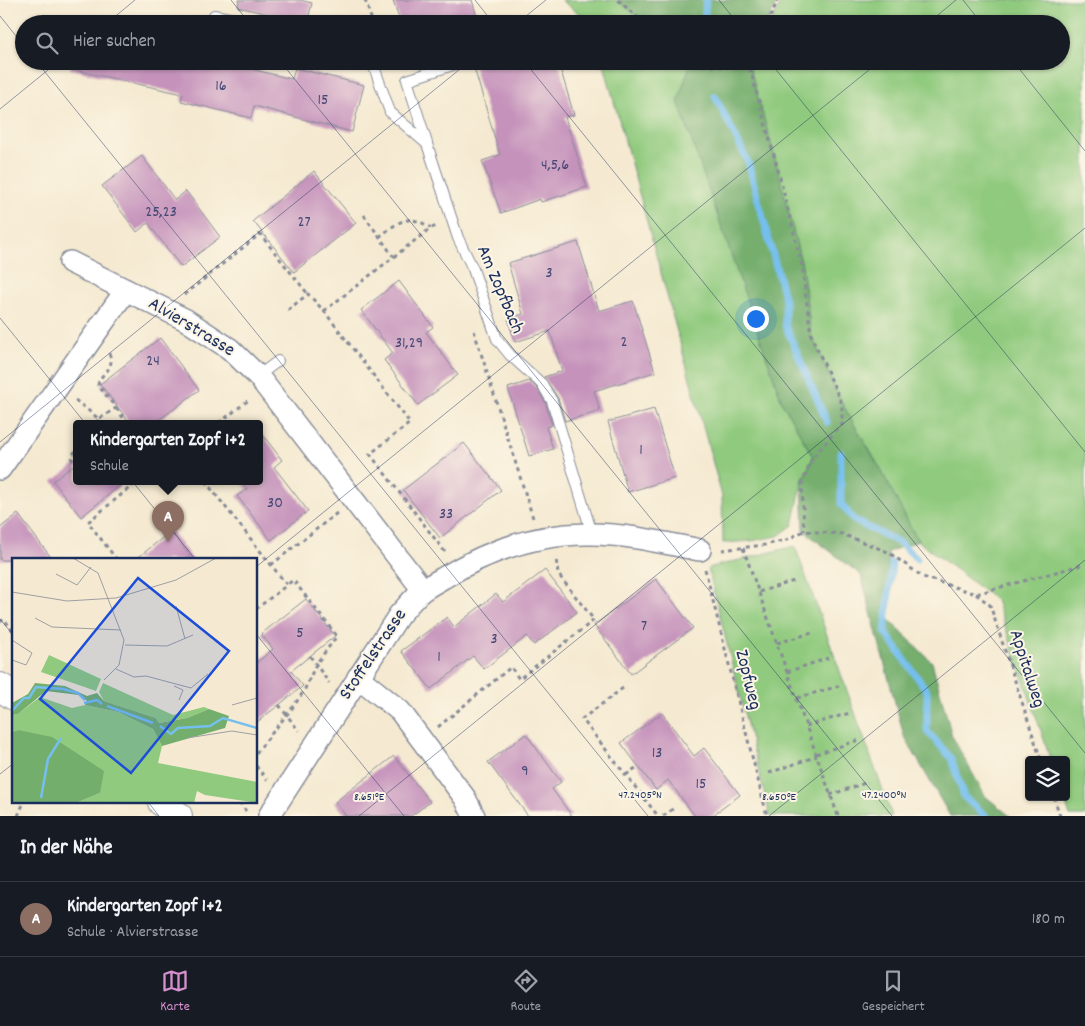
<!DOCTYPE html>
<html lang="de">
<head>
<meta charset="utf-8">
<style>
	body { margin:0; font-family:Dekko,sans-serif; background:#242831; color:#f1f3f6 }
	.controls { position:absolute; right:15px; bottom:15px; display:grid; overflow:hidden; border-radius:5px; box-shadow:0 1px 4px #0004 }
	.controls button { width:45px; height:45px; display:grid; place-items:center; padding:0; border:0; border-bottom:1px solid #363941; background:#171b24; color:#f1f3f6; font:25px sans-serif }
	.you { position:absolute; left:755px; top:318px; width:18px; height:18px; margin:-12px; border:4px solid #fff; border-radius:50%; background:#1a73e8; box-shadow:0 0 0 8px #1a73e833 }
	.badge { display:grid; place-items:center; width:32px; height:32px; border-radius:50%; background:#d690ce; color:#fff; font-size:16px; font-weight:700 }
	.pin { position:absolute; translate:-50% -41px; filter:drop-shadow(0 1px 2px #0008) }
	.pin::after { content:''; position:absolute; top:26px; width:18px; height:15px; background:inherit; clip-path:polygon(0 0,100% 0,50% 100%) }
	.popup { position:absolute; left:73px; top:420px; width:190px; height:65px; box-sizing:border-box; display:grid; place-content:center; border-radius:5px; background:#171b24; filter:drop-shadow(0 1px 4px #0005); font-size:16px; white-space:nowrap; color:#9ea1a6 }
	.popup b { font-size:19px; color:#f1f3f6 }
	.popup::after { content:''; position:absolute; left:50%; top:100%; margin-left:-10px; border:10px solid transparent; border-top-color:#171b24 }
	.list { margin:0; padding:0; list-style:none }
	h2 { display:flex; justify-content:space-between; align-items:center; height:65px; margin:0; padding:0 20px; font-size:21px }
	h2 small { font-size:16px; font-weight:400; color:#9ea1a6 }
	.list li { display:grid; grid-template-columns:32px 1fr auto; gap:15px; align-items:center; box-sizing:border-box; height:75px; padding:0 20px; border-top:1px solid #363941 }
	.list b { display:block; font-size:19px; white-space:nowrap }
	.list p { margin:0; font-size:16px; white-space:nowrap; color:#9ea1a6 }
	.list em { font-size:16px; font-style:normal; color:#9ea1a6 }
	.icon { flex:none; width:28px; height:28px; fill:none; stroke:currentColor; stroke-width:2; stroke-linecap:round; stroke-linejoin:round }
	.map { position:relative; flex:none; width:1085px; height:816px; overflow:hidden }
	.search { position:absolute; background:#171b24; box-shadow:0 1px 4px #0004; left:15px; right:15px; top:15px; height:55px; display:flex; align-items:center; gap:12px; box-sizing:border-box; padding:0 18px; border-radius:28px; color:#9ea1a6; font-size:19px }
	.sheet { height:140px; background:#171b24 }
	nav { display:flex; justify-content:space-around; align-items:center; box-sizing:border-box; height:70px; border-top:1px solid #363941; background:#171b24; font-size:14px; color:#9ea1a6 }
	nav a { display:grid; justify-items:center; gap:2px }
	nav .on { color:#d690ce }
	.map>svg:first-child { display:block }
</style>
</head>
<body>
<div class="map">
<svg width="1085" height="816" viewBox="0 0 1085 816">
	<rect width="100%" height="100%" fill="#fcf5e5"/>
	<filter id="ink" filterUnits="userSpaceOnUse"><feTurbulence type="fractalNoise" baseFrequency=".02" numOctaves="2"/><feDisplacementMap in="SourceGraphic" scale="10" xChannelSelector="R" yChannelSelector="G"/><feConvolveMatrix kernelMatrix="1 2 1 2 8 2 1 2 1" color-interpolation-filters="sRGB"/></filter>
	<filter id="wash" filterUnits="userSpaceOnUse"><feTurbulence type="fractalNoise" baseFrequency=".0096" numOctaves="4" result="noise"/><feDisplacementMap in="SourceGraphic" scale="20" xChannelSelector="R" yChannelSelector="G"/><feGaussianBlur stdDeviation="1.12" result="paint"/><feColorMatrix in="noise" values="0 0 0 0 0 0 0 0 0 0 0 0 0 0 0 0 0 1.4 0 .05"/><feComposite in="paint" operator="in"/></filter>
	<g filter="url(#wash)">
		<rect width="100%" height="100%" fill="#f5ead1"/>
		<!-- green -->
		<g fill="#90ca7e" stroke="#567c6e">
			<polygon points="561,0 618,0 645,24 593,24"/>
			<polygon points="782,0 1085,0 1085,816 1070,816 1064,797 1066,797 1066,760 1051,760 996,600 918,541 841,401 811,335 802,266 750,69 753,61 1061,61 1061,24 771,24"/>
			<polygon points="603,61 687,61 690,64 782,402 813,457 802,483 793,525 778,536 751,541 723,543 722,496"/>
			<polygon points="795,546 892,816 770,816 708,568"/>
		</g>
		<!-- forest -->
		<g fill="#74ae6d" stroke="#486e66">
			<polygon points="618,0 778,0 767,24 645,24"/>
			<polygon points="687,61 753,61 750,69 777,166 802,266 811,335 842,404 880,468 918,541 888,552 889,620 932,662 952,736 985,796 1010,816 950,816 904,736 861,575 804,531 802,483 813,457 782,402 678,101 690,65"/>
		</g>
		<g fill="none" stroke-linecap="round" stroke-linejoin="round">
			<!-- stream -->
			<g stroke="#75bfee" stroke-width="7">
				<polyline points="704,24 706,0"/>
				<polyline points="715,96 748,162 785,300 785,325 827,422"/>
				<polyline points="841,453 841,504 855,521 900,543 917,559"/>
				<polyline points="892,563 885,632 927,691 927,731 951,758 964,797 986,816"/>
			</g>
		</g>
		<g id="blocks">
			<!-- building -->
			<g fill="#c592bb">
				<polygon points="239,0 300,0 312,3 307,23 238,7"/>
				<polygon points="393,0 472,0 479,24 401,24"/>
				<polygon points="71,61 218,61 292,79 295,68 364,85 352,132 254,106 251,118 181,101 183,94 70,69"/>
				<polygon points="472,61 558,61 574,115 565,117 587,187 541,202 540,199 501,213 482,161 500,155"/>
				<polygon points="142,156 175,200 186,191 220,237 181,267 148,223 137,232 102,186"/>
				<polygon points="314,171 356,223 294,272 253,221"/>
				<polygon points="578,242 599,311 633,301 655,372 594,391 600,411 565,421 558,398 544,377 562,371 550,331 515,342 508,319 523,314 508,263"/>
				<polygon points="399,281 433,327 426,332 458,375 418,405 384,360 393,353 361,310"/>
				<polygon points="160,338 199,390 155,423 130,423 100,384"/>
				<polygon points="529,381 537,388 546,404 552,425 546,427 553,449 529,456 508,388"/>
				<polygon points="654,409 675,478 628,492 608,422"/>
				<polygon points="259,430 282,460 274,467 308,511 271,540 237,496 247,489 241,481 259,481"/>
				<polygon points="464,443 501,490 440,538 403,490"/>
				<polygon points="77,463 77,481 126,481 81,517 53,481"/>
				<polygon points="18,514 53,560 0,560 0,528"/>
				<polygon points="171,531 193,560 135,560"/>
				<polygon points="545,570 577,612 534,645 527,636 484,669 473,656 431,689 401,651 447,617 454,627 496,594 503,602"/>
				<polygon points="656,579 693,628 631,674 594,625"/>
				<polygon points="306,599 335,636 291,671 303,686 256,723 256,663 273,649 261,634"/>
				<polygon points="662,713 694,756 704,748 740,795 712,816 695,816 668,780 656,790 621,743"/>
				<polygon points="526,734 561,782 552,789 572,816 528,816 488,762"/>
				<polygon points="394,756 430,802 411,816 346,816 335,802"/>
			</g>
		</g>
	</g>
	<g filter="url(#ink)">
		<use href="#blocks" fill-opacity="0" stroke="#888c98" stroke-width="1"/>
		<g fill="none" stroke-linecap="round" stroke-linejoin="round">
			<defs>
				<g id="lane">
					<polyline points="214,15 260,24"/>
					<polyline points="372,61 390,112 427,144 458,238 473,269 497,339 510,355 542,384 552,401 592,534"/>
					<polyline points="427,143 407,80 465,61"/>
					<polyline points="258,376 278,361"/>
				</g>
				<g id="street">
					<polyline points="70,262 186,320 230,349 258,376 423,590"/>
					<polyline points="0,469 126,290"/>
					<polyline points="358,677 400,711 465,798 474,816"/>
					<path d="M269,816L399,615C407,607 414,597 423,590C429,586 436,582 443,578C487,551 538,533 591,534C628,534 664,543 700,550"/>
				</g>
				<g id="secondary">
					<polyline points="0,687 14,696"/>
					<polyline points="162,802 178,816"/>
				</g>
			</defs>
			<!-- lane casing -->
			<use href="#lane" stroke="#888c98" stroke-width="12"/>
			<!-- street casing -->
			<use href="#street" stroke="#888c98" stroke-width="24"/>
			<!-- secondary casing -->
			<use href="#secondary" stroke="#888c98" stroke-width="30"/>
			<!-- path -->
			<g stroke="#888c98" stroke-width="3" stroke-dasharray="4 4" stroke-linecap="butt">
				<polyline points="365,0 373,24"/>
				<polyline points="618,0 645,24"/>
				<polyline points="767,24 778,0"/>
				<polyline points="687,61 690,64 750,69"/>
				<polyline points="753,61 750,69 777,166 802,266 811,335 842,404 842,424 813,457 802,483 804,531"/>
				<polyline points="364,215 393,256"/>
				<path d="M379,237C399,222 407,212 431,228"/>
				<polyline points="184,295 260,234 308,294"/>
				<polyline points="288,310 308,294 324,311 410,423 370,454 445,552"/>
				<polyline points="324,311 431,228 437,226"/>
				<polyline points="474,331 533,518"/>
				<path d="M75,400L99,419L116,408L98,385C101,370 116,372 109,353"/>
				<polyline points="116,408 127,423"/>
				<polyline points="96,423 99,419"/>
				<polyline points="219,423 250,399"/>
				<polyline points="73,461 71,457 77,449"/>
				<polyline points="205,481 287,585 256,609"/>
				<polyline points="743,548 838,816"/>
				<polyline points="722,550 765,545 786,540 804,531 842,534 888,552 923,577 976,594 1085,564"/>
				<polyline points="117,560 88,522 138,481"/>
				<polyline points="271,565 337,513"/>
				<polyline points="705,569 767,816"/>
				<polyline points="759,592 794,581"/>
				<polyline points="976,594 990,605 1041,760"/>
				<polyline points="0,622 4,619 14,632"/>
				<polyline points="777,643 812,633"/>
				<polyline points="310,656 329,683"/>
				<polyline points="787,672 828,658"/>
				<polyline points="623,688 582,719 658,816"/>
				<polyline points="797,698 839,686"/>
				<polyline points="279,705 299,731"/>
				<polyline points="806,726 850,713"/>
				<polyline points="438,727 511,667 519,679 594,620 558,574 556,558"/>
				<polyline points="256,753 293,707 304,691 316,664 337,636 293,580 287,585"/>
				<polyline points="816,754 859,740"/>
				<polyline points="256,766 267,780"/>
				<polyline points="769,773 817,756"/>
				<polyline points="626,775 637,767"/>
				<polyline points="830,795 868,782"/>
				<polyline points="1054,797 1060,816"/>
				<polyline points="239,802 246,811"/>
				<polyline points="18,816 24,802"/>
				<polyline points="663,816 674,808"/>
			</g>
			<!-- lane -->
			<use href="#lane" stroke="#fff" stroke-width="10"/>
			<!-- street -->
			<use href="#street" stroke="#fff" stroke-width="21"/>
			<!-- secondary -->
			<use href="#secondary" stroke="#fff" stroke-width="28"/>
		</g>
	</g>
	<!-- ticks -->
	<path fill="none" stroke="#1b2f5e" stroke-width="1" stroke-opacity="0.45" d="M231,0L250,24M475,0L494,24M719,0L738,24M963,0L982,24M0,16L24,46M106,24L135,0M516,24L546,0M927,24L956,0M36,61L648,816M280,61L892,816M524,61L1085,753M769,61L1085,452M1013,61L1085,151M0,109L59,61M0,318L196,560M0,442L470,61M256,567L880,61M0,619L14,636M256,634L404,816M0,774L14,763M148,802L159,816M359,816L1085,228M769,816L1085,560"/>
	<g text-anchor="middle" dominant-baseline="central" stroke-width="4" stroke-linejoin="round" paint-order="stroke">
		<!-- number labels -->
		<g font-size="16" fill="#464875">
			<text x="221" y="86">16</text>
			<text x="323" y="100">15</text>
			<text x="555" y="165">4,5,6</text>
			<text x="161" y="212">25,23</text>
			<text x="304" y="222">27</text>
			<text x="549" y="273">3</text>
			<text x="624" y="342">2</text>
			<text x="409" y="343">31,29</text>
			<text x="153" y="361">24</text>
			<text x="641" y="450">1</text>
			<text x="275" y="503">30</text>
			<text x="446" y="514">33</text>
			<text x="644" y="626">7</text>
			<text x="300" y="633">5</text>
			<text x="494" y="639">3</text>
			<text x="439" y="657">1</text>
			<text x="657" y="753">13</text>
			<text x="525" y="771">9</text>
			<text x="701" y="784">15</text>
		</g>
		<!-- street labels -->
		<g font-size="19" fill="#1b2f5e" stroke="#fcf5e5">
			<text transform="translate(499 290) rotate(67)">Am Zopfbach</text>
			<text transform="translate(191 328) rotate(31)">Alvierstrasse</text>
			<text transform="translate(374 655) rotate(-56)">Stoffelstrasse</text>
			<text transform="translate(1026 669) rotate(72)">Appitalweg</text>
			<text transform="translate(747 680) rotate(76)">Zopfweg</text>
		</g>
	</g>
	<!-- overview -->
	<g transform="translate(12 558)">
		<rect width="245" height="245" fill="#f5ead1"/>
		<path d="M37,97L89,121L84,133L29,114ZM91,125L161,157L192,149L197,151L175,160L147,165L144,160L92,143L87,134ZM28,139L60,150L73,147L106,154L141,171L150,188L146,205L245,224V245L193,237L185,233L182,245H64L88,235L6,172L0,174V157L6,156Z" fill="#90ca7e"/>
		<path d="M23,125L53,128L75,138L85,135L92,143L144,160L147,165L175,160L197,151L217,158L213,170L150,188L141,171L106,154L73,147L75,143L67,137L34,133L6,156L0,157V145L16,136ZM6,172L40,179L92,213L88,235L64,245H0V174Z" fill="#74ae6d"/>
		<path fill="none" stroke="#75bfee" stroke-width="2.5" d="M72,145L85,142L90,146M95,148L141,165M0,153L12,140H17L24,129L51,131L66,135L73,142M148,168L159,176L166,170L198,168L211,160L245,170M29,240L36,201L49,180"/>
		<path fill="none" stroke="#9e9fa3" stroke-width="1" d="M61,0L86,15L112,82L107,107L92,122M44,16L65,27L79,9M0,34L55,43L104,40L164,22L204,0M164,48L173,81M23,60L40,69L109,72M0,82L20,95L14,107L0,102M113,87L155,88L181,77M104,111L122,119L134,118L179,130L196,116M162,128L171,132L167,142M220,147L245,140M175,180L220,173L245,177"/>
		<path fill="#1d4ed8" fill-opacity="0.15" stroke="#1d4ed8" stroke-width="2.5" d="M126,20L217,93L119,215L28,141Z"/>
		<rect width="245" height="245" fill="none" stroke="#1b2f5e" stroke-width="2.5"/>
	</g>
	<g font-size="12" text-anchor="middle" fill="#1b2f5e" stroke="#fcf5e5" stroke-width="4" stroke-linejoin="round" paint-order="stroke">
		<text x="640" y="798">47.2405°N</text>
		<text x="884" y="798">47.2400°N</text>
		<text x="369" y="800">8.651°E</text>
		<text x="779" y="800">8.650°E</text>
	</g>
</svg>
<div class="controls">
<button><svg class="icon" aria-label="layers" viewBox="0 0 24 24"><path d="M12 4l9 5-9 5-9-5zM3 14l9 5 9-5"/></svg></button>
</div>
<div class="you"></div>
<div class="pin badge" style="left:168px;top:542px;background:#8d6e63">A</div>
<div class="popup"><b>Kindergarten Zopf 1+2</b>Schule</div>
<div class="search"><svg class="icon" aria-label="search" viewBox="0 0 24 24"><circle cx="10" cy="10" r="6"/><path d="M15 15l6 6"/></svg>Hier suchen</div>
</div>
<section class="sheet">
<h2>In der Nähe<small></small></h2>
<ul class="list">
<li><span class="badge" style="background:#8d6e63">A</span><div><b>Kindergarten Zopf 1+2</b><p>Schule · Alvierstrasse</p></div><em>180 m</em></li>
</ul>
</section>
<nav>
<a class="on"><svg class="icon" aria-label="map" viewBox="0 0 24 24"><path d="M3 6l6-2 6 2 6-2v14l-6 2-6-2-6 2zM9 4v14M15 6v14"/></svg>Karte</a>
<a><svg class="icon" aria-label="directions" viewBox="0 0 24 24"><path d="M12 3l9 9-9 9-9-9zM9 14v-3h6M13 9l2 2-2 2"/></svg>Route</a>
<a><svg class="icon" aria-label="saved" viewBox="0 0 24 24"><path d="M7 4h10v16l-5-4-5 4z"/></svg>Gespeichert</a>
</nav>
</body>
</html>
